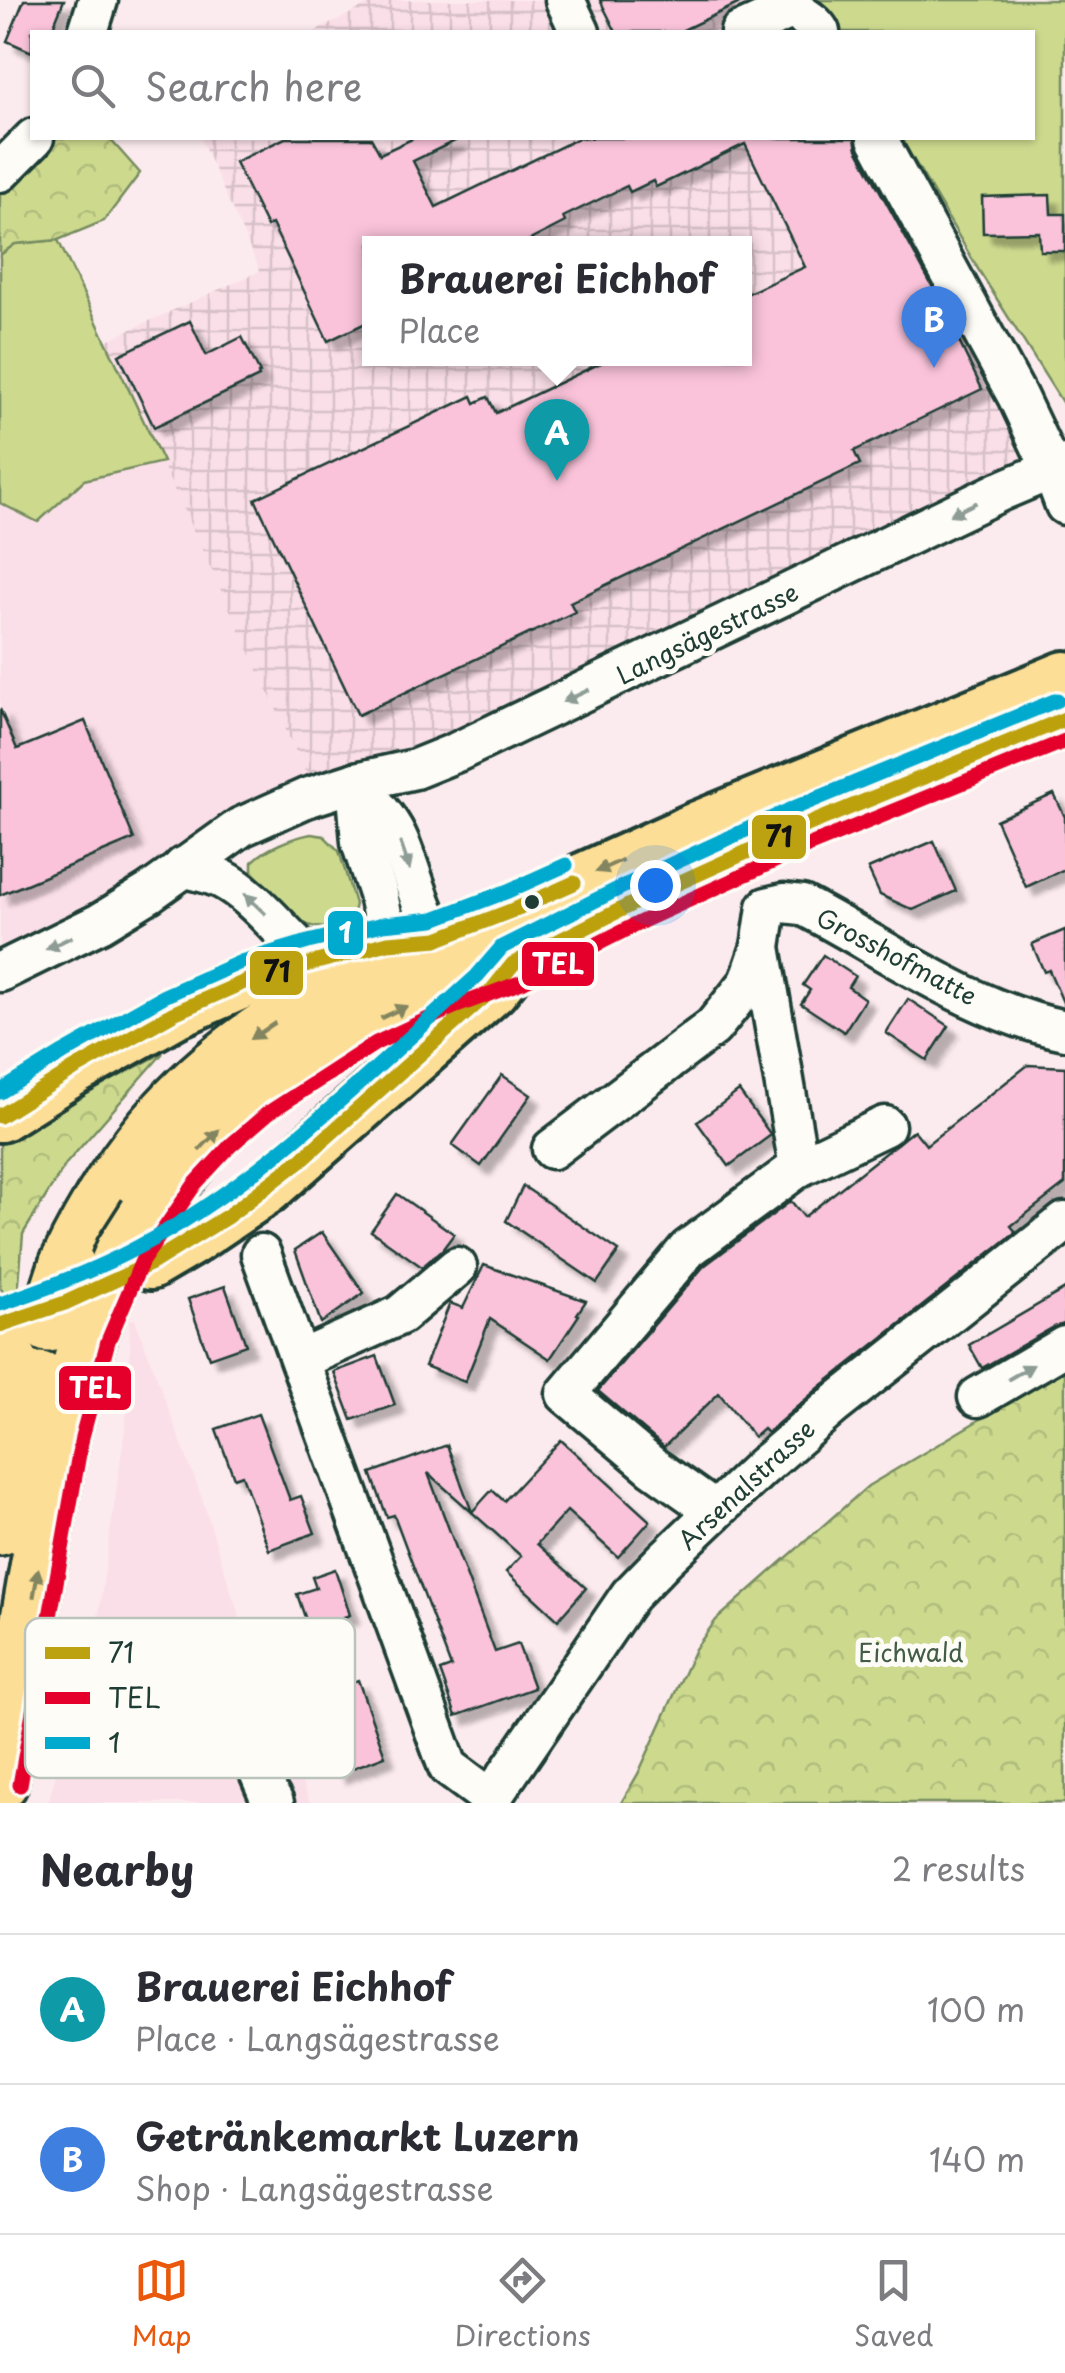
<!DOCTYPE html>
<html lang="en">
<head>
<meta charset="utf-8">
<style>
	body { margin:0; font-family:"Playpen Sans",sans-serif; background:#f7f7f7; color:#2b2b33 }
	.you { position:absolute; left:655px; top:885px; width:35px; height:35px; margin:-25px; border:8px solid #fff; border-radius:50%; background:#1a73e8; box-shadow:0 0 0 15px #1a73e833 }
	.badge { display:grid; place-items:center; width:65px; height:65px; border-radius:50%; background:#ea580c; color:#fff; font-size:32px; font-weight:700 }
	.pin { position:absolute; translate:-50% -82px; filter:drop-shadow(0 2px 5px #0008) }
	.pin::after { content:''; position:absolute; top:52px; width:35px; height:30px; background:inherit; clip-path:polygon(0 0,100% 0,50% 100%) }
	.popup { position:absolute; left:362px; top:236px; width:390px; height:130px; box-sizing:border-box; display:grid; place-content:center; border-radius:0px; background:#fff; filter:drop-shadow(0 2px 8px #0005); font-size:32px; white-space:nowrap; color:#7c7c81 }
	.popup b { font-size:38px; color:#2b2b33 }
	.popup::after { content:''; position:absolute; left:50%; top:100%; margin-left:-20px; border:20px solid transparent; border-top-color:#fff }
	.list { margin:0; padding:0; list-style:none }
	h2 { display:flex; justify-content:space-between; align-items:center; height:130px; margin:0; padding:0 40px; font-size:42px }
	h2 small { font-size:32px; font-weight:400; color:#7c7c81 }
	.list li { display:grid; grid-template-columns:65px 1fr auto; gap:30px; align-items:center; box-sizing:border-box; height:150px; padding:0 40px; border-top:2px solid #e1e1e2 }
	.list b { display:block; font-size:38px; white-space:nowrap }
	.list p { margin:0; font-size:32px; white-space:nowrap; color:#7c7c81 }
	.list em { font-size:32px; font-style:normal; color:#7c7c81 }
	.icon { flex:none; width:55px; height:55px; fill:none; stroke:currentColor; stroke-width:2; stroke-linecap:round; stroke-linejoin:round }
	.map { position:relative; flex:none; width:1065px; height:1803px; overflow:hidden }
	.search { position:absolute; background:#fff; box-shadow:0 2px 8px #0004; left:30px; right:30px; top:30px; height:110px; display:flex; align-items:center; gap:25px; box-sizing:border-box; padding:0 35px; border-radius:0px; color:#7c7c81; font-size:38px }
	.sheet { height:430px; background:#fff }
	nav { display:flex; justify-content:space-around; align-items:center; box-sizing:border-box; height:140px; border-top:2px solid #e1e1e2; background:#fff; font-size:28px; color:#7c7c81 }
	nav a { display:grid; justify-items:center; gap:5px }
	nav .on { color:#ea580c }
	.map>svg:first-child { display:block }
</style>
</head>
<body>
<div class="map">
<svg width="1065" height="1803" viewBox="0 0 1065 1803">
	<defs>
		<pattern id="industrial-grid" width="8" height="8" patternUnits="userSpaceOnUse" patternTransform="scale(2.5)"><rect width="8" height="8" fill="#fbdfe8"/><path d="M0 4h8M4 0v8" fill="none" stroke="#d7c0c8"/></pattern>
		<pattern id="forest-crowns" width="20" height="18" patternUnits="userSpaceOnUse" patternTransform="scale(2.5)"><rect width="20" height="18" fill="#cdda8e"/><path d="M2 6a3 3 0 1 1 6 0M12 15a3 3 0 1 1 6 0" fill="none" stroke="#b0bc7b"/></pattern>
		<filter id="shadow"><feDropShadow dx="9" dy="9" stdDeviation="2.5" flood-color="#0004"/></filter>
	</defs>
	<rect width="100%" height="100%" fill="#fcebee"/>
	<filter id="ink" filterUnits="userSpaceOnUse"><feTurbulence type="fractalNoise" baseFrequency=".01" numOctaves="2"/><feDisplacementMap in="SourceGraphic" scale="20" xChannelSelector="R" yChannelSelector="G"/><feConvolveMatrix kernelMatrix="1 2 1 2 8 2 1 2 1" color-interpolation-filters="sRGB"/></filter>
	<g filter="url(#ink)">
		<!-- built -->
		<g fill="#fbdfe8">
			<polygon points="163,462 317,797 0,947 0,503 38,521 84,480"/>
			<polygon points="135,1319 203,1501 233,1597 259,1670 310,1803 48,1803 99,1611 126,1421 130,1348 129,1320"/>
		</g>
		<!-- industrial -->
		<g fill="url(#industrial-grid)" fill-rule="evenodd">
			<polygon points="377,0 815,0 834,32 314,32"/>
			<path d="M200,138H892L1065,446L317,797L105,341L260,271ZM370,244H744V358H370Z"/>
		</g>
		<!-- green -->
		<g fill="#cdda8e" stroke="#768c61" stroke-width="2.5">
			<polygon points="820,0 1065,0 1065,407 978,269 901,138 1032,138 1032,32 839,32"/>
			<polygon points="58,240 163,462 84,480 38,522 0,503 0,255 15,244"/>
			<path d="M311,834L324,836L339,851L355,904L351,920C302,945 282,904 252,871V862C266,848 291,838 311,834Z"/>
		</g>
		<!-- forest -->
		<g fill="url(#forest-crowns)" stroke="#768c61" stroke-width="2.5">
			<polygon points="39,138 109,138 140,173 104,221 58,240 15,244 0,255 0,182"/>
			<polygon points="163,1053 65,1165 23,1234 17,1306 0,1288 0,1141 10,1133"/>
			<polygon points="1065,1365 1065,1803 621,1803 638,1774 695,1649 716,1620 868,1486 1021,1395"/>
		</g>
		<!-- building -->
		<g fill="#fac3da" stroke="#1f3d34" stroke-width="2.5" filter="url(#shadow)">
			<polygon points="24,0 64,0 51,32 32,32 32,52 7,41"/>
			<polygon points="600,0 746,0 679,32 616,32"/>
			<polygon points="285,138 371,138 380,154 414,138 461,138 413,161 436,207 579,138 855,138 857,149 932,286 982,389 854,451 860,464 570,602 575,612 358,715 255,499 472,396 475,403 488,397 496,413 611,358 744,358 744,295 805,267 745,144 656,187 653,181 630,192 627,186 563,217 565,222 522,244 370,244 370,321 328,341 272,224 267,227 235,162"/>
			<polygon points="1050,195 1051,214 1065,214 1065,251 1040,251 1039,232 983,233 982,197"/>
			<polygon points="190,321 206,355 242,337 260,373 258,374 259,377 154,427 119,355"/>
			<polygon points="0,709 17,749 85,721 134,839 0,895"/>
			<polygon points="1054,794 1065,817 1065,869 1026,887 996,820"/>
			<polygon points="934,841 956,891 913,910 880,895 868,869"/>
			<polygon points="1065,930 1065,1007 1049,970 1044,972 1032,944"/>
			<polygon points="823,955 855,976 848,987 865,999 844,1032 801,1004 810,990 803,985"/>
			<polygon points="908,999 949,1026 927,1060 886,1033"/>
			<polygon points="1028,1065 1065,1067 1065,1184 1011,1226 1016,1232 820,1387 767,1433 763,1429 754,1437 719,1393 664,1447 598,1391 704,1266 791,1201 804,1217 914,1130 926,1145"/>
			<polygon points="502,1075 531,1095 481,1166 452,1145"/>
			<polygon points="739,1091 771,1135 729,1166 697,1122"/>
			<polygon points="523,1186 619,1251 597,1283 506,1221"/>
			<polygon points="397,1194 454,1234 442,1250 422,1267 371,1231"/>
			<polygon points="322,1232 364,1293 321,1323 295,1250"/>
			<polygon points="484,1265 586,1301 577,1314 579,1315 550,1359 490,1319 465,1382 425,1366 450,1303 463,1308"/>
			<polygon points="225,1286 246,1345 209,1358 188,1299"/>
			<polygon points="1065,1289 1065,1324 1054,1327 982,1368 969,1345"/>
			<polygon points="377,1356 395,1405 352,1420 334,1372"/>
			<polygon points="258,1414 290,1500 301,1496 315,1533 269,1550 242,1475 234,1478 216,1429"/>
			<polygon points="561,1440 650,1521 618,1557 567,1511 537,1544 586,1588 558,1620 506,1572 521,1556 428,1473 495,1652 518,1644 534,1688 456,1716 440,1671 451,1667 394,1515 387,1517 371,1473 447,1445 472,1512 492,1490 504,1501"/>
			<polygon points="335,1569 350,1615 309,1629 297,1594 316,1588 312,1577"/>
			<polygon points="358,1680 385,1756 337,1774 309,1697"/>
		</g>
		<g fill="none" stroke-linecap="round" stroke-linejoin="round">
			<defs>
				<g id="minor">
					<polyline points="565,0 580,32"/>
					<path d="M786,0C795,15 812,17 820,32"/>
					<polyline points="88,32 98,0"/>
					<polyline points="740,32 791,9"/>
					<polyline points="877,138 1017,396 1052,470 1065,505"/>
					<polyline points="0,172 34,138"/>
					<polyline points="356,782 361,842 378,894 388,943 388,951 383,965"/>
					<path d="M356,782C371,801 390,819 399,841C413,874 420,908 438,939"/>
					<path d="M183,867C196,871 210,873 222,879C258,898 283,936 314,961"/>
					<polyline points="0,972 100,923 149,893 241,827 306,798 356,782 415,769 457,752 1001,491 1065,464"/>
					<polyline points="552,1149 713,1027 749,982 761,947"/>
					<path d="M799,1167L761,947L767,907L784,903L802,905C885,948 972,1012 1065,1030"/>
					<polyline points="261,1254 448,1767 490,1798"/>
					<polyline points="300,1360 400,1315 457,1267"/>
					<polyline points="978,1397 1065,1346"/>
					<polyline points="715,1511 653,1467 566,1394 688,1249 799,1167 885,1126"/>
					<polyline points="224,1690 268,1793 274,1803"/>
					<polyline points="488,1803 630,1595 665,1559 762,1467 834,1405 1065,1222"/>
				</g>
				<g id="major">
					<polyline points="475,964 513,964 634,903 802,827 1065,719"/>
					<polyline points="0,1116 73,1070 174,1013 249,980 314,961 388,943 438,939 516,909 698,827 1065,677"/>
					<polyline points="150,1264 189,1241 266,1189 492,990 513,964"/>
				</g>
				<g id="highway">
					<path d="M147,1215C168,1186 190,1158 215,1132C298,1052 406,1002 513,964"/>
					<path d="M67,1266C124,1146 197,1065 313,1000C334,988 355,980 377,971C398,962 418,950 438,939"/>
					<path d="M0,1344C17,1369 21,1399 20,1429"/>
					<polyline points="0,1527 40,1380"/>
					<polyline points="0,1782 62,1433 89,1334"/>
				</g>
			</defs>
			<!-- minor casing -->
			<use href="#minor" stroke="#1f3d34" stroke-width="45"/>
			<!-- major casing -->
			<use href="#major" stroke="#1f3d34" stroke-width="58"/>
			<!-- highway casing -->
			<use href="#highway" stroke="#1f3d34" stroke-width="62"/>
			<!-- minor -->
			<use href="#minor" stroke="#fdfcf7" stroke-width="38"/>
			<!-- major -->
			<use href="#major" stroke="#fdde96" stroke-width="50"/>
			<!-- highway -->
			<use href="#highway" stroke="#fdde96" stroke-width="55"/>
			<defs>
				<g id="highway-bridge">
					<polyline points="48,1324 67,1266"/>
					<polyline points="89,1334 124,1251 147,1215"/>
				</g>
			</defs>
			<!-- highway-bridge casing -->
			<use href="#highway-bridge" stroke="#1f3d34" stroke-width="62" stroke-linecap="butt"/>
			<!-- highway-bridge -->
			<use href="#highway-bridge" stroke="#fdde96" stroke-width="55"/>
			<defs>
				<g id="bus-1">
					<polyline points="0,1116 73,1070 174,1013 249,980 388,943 438,939 516,909 574,883"/>
					<polyline points="0,1325 65,1303 150,1264 228,1216 301,1160 492,990 513,964 634,903 802,827 1065,719"/>
				</g>
				<polyline id="bus-2" points="20,1785 82,1437 108,1341 142,1261 195,1184 231,1145 268,1113 376,1043 454,1007 522,982 643,921 810,845 1065,741"/>
				<g id="bus-3">
					<polyline points="0,1092 63,1053 164,996 241,962 308,942 383,924 434,919 508,891 566,865"/>
					<path d="M0,1304C48,1288 96,1270 140,1246C265,1180 372,1070 477,976L502,947L626,885L794,808L1057,700"/>
				</g>
			</defs>
			<!-- bus-1 casing -->
			<use href="#bus-1" stroke="#fdfcf7" stroke-width="22"/>
			<!-- bus-2 casing -->
			<use href="#bus-2" stroke="#fdfcf7" stroke-width="22"/>
			<!-- bus-3 casing -->
			<use href="#bus-3" stroke="#fdfcf7" stroke-width="22"/>
			<!-- bus-1 -->
			<use href="#bus-1" stroke="#bca110" stroke-width="15"/>
			<!-- bus-2 -->
			<use href="#bus-2" stroke="#e4002b" stroke-width="15"/>
			<!-- bus-3 -->
			<use href="#bus-3" stroke="#00a9ce" stroke-width="15"/>
		</g>
		<!-- one-way arrows -->
		<defs><path id="oneway-solid" d="M-6-.8H1V-3.2L6.5 0L1 3.2V.8H-6Z" transform="scale(2.5)"/></defs>
		<g fill="#8e9c96">
			<use href="#oneway-solid" transform="translate(963 509) rotate(154)"/>
			<use href="#oneway-solid" transform="translate(576 696) rotate(155)"/>
			<use href="#oneway-solid" transform="translate(405 856) rotate(71)"/>
			<use href="#oneway-solid" transform="translate(255 904) rotate(-136)"/>
			<use href="#oneway-solid" transform="translate(59 943) rotate(154)"/>
			<use href="#oneway-solid" transform="translate(1021 1372) rotate(-30)"/>
		</g>
		<g fill="#838560">
			<use href="#oneway-solid" transform="translate(609 866) rotate(155)"/>
			<use href="#oneway-solid" transform="translate(394 1012) rotate(-25)"/>
			<use href="#oneway-solid" transform="translate(263 1031) rotate(146)"/>
			<use href="#oneway-solid" transform="translate(209 1140) rotate(-46)"/>
			<use href="#oneway-solid" transform="translate(36 1583) rotate(-80)"/>
		</g>
	</g>
	<!-- markers -->
	<circle fill="#1f3d34" stroke="#fdfcf7" stroke-width="4" cx="532" cy="902" r="9"/>
	<g text-anchor="middle" dominant-baseline="central" stroke-width="10" stroke-linejoin="round" paint-order="stroke">
		<!-- street labels -->
		<g font-size="25" fill="#1f3d34" stroke="#fdfcf7">
			<text transform="translate(707 633) rotate(-26)">Langsägestrasse</text>
			<text transform="translate(897 956) rotate(28)">Grosshofmatte</text>
			<text transform="translate(746 1484) rotate(-43)">Arsenalstrasse</text>
		</g>
		<!-- park labels -->
		<g font-size="25" fill="#425c46" stroke="#fdfcf7">
			<text x="911" y="1652">Eichwald</text>
		</g>
	</g>
	<!-- legend -->
	<rect x="25" y="1618" width="330" height="160" rx="15" fill="#fdfcf7" stroke="#bac3bc" stroke-width="2.5"/>
	<rect x="45" y="1647" width="45" height="12" fill="#bca110"/>
	<rect x="45" y="1692" width="45" height="12" fill="#e4002b"/>
	<rect x="45" y="1737" width="45" height="12" fill="#00a9ce"/>
	<g font-size="28" fill="#1f3d34">
		<text x="108" y="1663">71</text>
		<text x="108" y="1708">TEL</text>
		<text x="108" y="1753">1</text>
	</g>
	<g stroke="#fdfcf7" stroke-width="4">
		<rect x="750" y="813" width="58" height="48" rx="10" fill="#bca110"/>
		<rect x="326" y="909" width="39" height="48" rx="10" fill="#00a9ce"/>
		<rect x="520" y="940" width="76" height="48" rx="10" fill="#e4002b"/>
		<rect x="248" y="949" width="57" height="48" rx="10" fill="#bca110"/>
		<rect x="57" y="1364" width="76" height="48" rx="10" fill="#e4002b"/>
	</g>
	<g font-size="28" text-anchor="middle" font-weight="bold" fill="#fff">
		<text x="345" y="943">1</text>
		<text x="558" y="974">TEL</text>
		<text x="95" y="1398">TEL</text>
	</g>
	<g font-size="28" text-anchor="middle" font-weight="bold" fill="#111">
		<text x="779" y="847">71</text>
		<text x="277" y="982">71</text>
	</g>
</svg>
<div class="you"></div>
<div class="pin badge" style="left:557px;top:481px;background:#0f9aa8">A</div>
<div class="popup"><b>Brauerei Eichhof</b>Place</div>
<div class="pin badge" style="left:934px;top:368px;background:#3f7fe0">B</div>
<div class="search"><svg class="icon" aria-label="search" viewBox="0 0 24 24"><circle cx="10" cy="10" r="6"/><path d="M15 15l6 6"/></svg>Search here</div>
</div>
<section class="sheet">
<h2>Nearby<small>2 results</small></h2>
<ul class="list">
<li><span class="badge" style="background:#0f9aa8">A</span><div><b>Brauerei Eichhof</b><p>Place · Langsägestrasse</p></div><em>100 m</em></li>
<li><span class="badge" style="background:#3f7fe0">B</span><div><b>Getränkemarkt Luzern</b><p>Shop · Langsägestrasse</p></div><em>140 m</em></li>
</ul>
</section>
<nav>
<a class="on"><svg class="icon" aria-label="map" viewBox="0 0 24 24"><path d="M3 6l6-2 6 2 6-2v14l-6 2-6-2-6 2zM9 4v14M15 6v14"/></svg>Map</a>
<a><svg class="icon" aria-label="directions" viewBox="0 0 24 24"><path d="M12 3l9 9-9 9-9-9zM9 14v-3h6M13 9l2 2-2 2"/></svg>Directions</a>
<a><svg class="icon" aria-label="saved" viewBox="0 0 24 24"><path d="M7 4h10v16l-5-4-5 4z"/></svg>Saved</a>
</nav>
</body>
</html>
